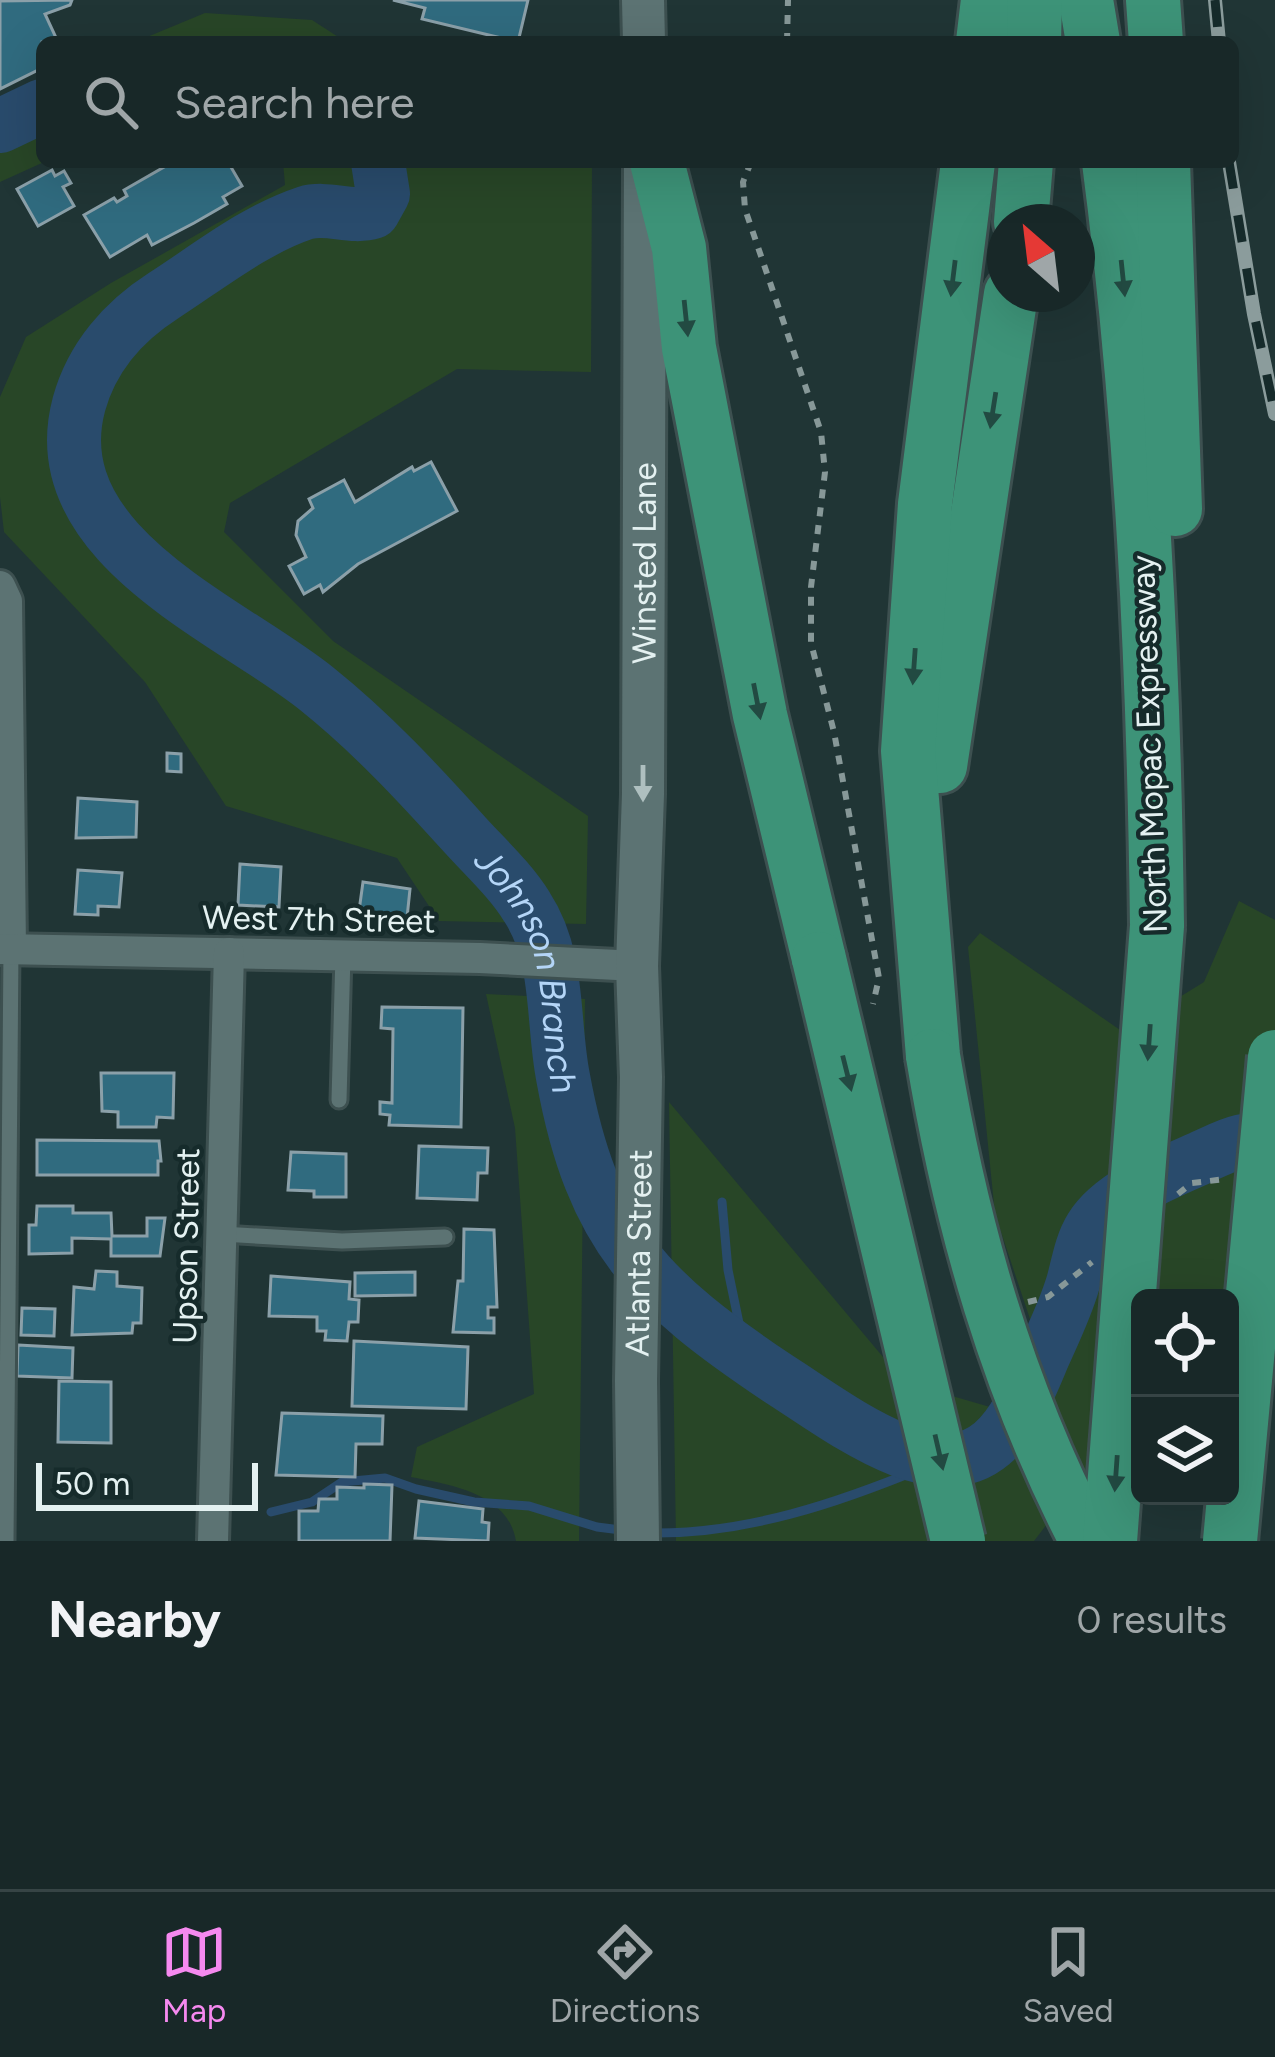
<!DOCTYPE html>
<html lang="en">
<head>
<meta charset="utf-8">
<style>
	body { margin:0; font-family:Figtree,sans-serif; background:#253434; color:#f1f3f6 }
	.controls { position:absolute; right:36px; bottom:36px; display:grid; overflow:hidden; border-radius:18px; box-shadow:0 12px 48px #0002 }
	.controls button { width:108px; height:108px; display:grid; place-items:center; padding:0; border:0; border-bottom:3px solid #364445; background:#182828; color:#f1f3f6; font:60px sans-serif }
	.compass { position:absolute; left:987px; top:204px; width:108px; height:108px; border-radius:50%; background:#182828; box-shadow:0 12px 48px #0002; rotate:332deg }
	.scale { position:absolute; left:36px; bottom:30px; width:222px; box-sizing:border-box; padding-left:12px; border:6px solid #e4f1f1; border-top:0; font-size:33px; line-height:42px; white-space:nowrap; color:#e4f1f1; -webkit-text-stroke:9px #162b2b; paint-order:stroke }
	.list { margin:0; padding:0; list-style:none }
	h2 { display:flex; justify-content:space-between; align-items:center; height:156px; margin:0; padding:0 48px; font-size:51px }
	h2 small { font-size:39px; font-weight:400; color:#9fa6a8 }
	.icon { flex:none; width:66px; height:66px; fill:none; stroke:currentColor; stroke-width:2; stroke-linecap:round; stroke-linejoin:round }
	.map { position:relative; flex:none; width:1275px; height:1541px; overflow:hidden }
	.search { position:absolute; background:#182828; box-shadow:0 12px 48px #0002; left:36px; right:36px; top:36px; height:132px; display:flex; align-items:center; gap:30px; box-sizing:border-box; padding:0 42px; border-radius:18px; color:#9fa6a8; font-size:45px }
	.sheet { height:348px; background:#182828 }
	nav { display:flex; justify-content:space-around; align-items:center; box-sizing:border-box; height:168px; border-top:3px solid #364445; background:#182828; font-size:33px; color:#9fa6a8 }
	nav a { display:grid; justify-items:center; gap:6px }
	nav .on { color:#f589ef }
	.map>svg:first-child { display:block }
</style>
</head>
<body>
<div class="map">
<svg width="1275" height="1541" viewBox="0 0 1275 1541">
	<rect width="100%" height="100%" fill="#203535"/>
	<!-- green -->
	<g fill="#284627">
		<polygon points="205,13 312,20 346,42 135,42"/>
		<polygon points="42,84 44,162 0,182 0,104"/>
		<polygon points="283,162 592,162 591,372 457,369 230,503 224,532 333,641 588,816 586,924 439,921 397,858 226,806 145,682 4,532 0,497 0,397 26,337 111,283 285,185"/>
		<polygon points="1239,901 1275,920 1275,1366 1230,1329 1230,1298 1140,1298 1140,1403 1034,1541 676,1541 669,1102 904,1382 990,1407 1049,1376 995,1214 968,947 980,933 1123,1032 1204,982"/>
		<path d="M486,994L585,999L579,1541H516C508,1493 451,1485 411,1477L417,1447L534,1394L515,1128Z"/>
	</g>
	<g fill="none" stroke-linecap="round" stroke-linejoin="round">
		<!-- stream -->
		<g stroke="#294b6c" stroke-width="9">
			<polyline points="722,1202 728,1270 746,1357"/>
			<polyline points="271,1512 312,1502 342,1482 385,1478 416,1489 474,1502 529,1506 597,1527 629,1531"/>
			<path d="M651,1533C747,1534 838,1503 925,1467"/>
		</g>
		<!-- river -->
		<g stroke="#294b6c" stroke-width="54">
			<polyline points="0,126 42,106"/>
			<path id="s1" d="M378,162L383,194L373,212C350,219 328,206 305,213C254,230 208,267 163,296C124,321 92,357 79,404C41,545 230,619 317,689C372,733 419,784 466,836C487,859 511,881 527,907C560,957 552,1021 563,1077C592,1237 649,1292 779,1379C818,1404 857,1433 900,1450C985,1483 1013,1430 1042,1359C1053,1334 1065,1310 1073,1283C1078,1265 1081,1244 1091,1228C1111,1195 1164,1174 1198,1159C1223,1148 1248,1132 1275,1144"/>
		</g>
	</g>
	<!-- building -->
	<g fill="#306b7f" stroke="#8ba0a9" stroke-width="3">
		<polygon points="72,0 70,5 45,14 58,42 42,42 42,68 0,89 0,1"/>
		<polygon points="393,0 528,0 518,42 422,19 425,8"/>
		<polygon points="162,162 228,162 242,186 223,197 227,204 194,223 152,245 147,235 110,257 84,215 114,198 117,202 127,196 124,190 164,167"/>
		<polygon points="52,170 55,176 64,171 71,183 63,187 74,206 38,226 17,189"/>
		<polygon points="431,462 457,511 358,564 323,592 320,585 304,594 289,566 306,557 296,535 298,521 313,508 309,499 344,480 355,502 412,467 414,471"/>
		<polygon points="167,753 181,754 181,772 167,771"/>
		<polygon points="78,798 137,802 136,837 76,838"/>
		<polygon points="240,864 281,867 279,907 238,905"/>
		<polygon points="78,870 122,873 119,907 98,906 98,915 75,914"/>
		<polygon points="363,882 410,889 407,918 359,911"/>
		<polygon points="382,1007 463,1008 461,1127 389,1125 390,1115 380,1114 380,1102 392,1103 393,1029 381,1028"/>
		<polygon points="101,1073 174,1073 173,1118 157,1117 156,1127 118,1127 118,1112 102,1111"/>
		<polygon points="37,1140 159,1141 161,1161 158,1161 158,1175 37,1175"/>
		<polygon points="419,1146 488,1148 487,1173 478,1173 477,1200 417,1198"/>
		<polygon points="291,1152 346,1154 346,1197 314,1197 314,1191 288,1190"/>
		<polygon points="37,1206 73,1206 73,1213 111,1213 112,1236 147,1236 147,1218 165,1218 160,1256 111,1256 111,1239 72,1238 72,1253 29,1254 29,1225 36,1225"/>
		<polygon points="464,1229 494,1230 497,1307 488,1307 488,1318 494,1318 494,1333 453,1332 458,1281 463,1281"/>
		<polygon points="96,1271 117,1272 117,1286 142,1288 141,1323 133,1323 132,1333 72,1335 74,1287 94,1289"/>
		<polygon points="415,1272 415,1295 355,1296 355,1273"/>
		<polygon points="271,1276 350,1282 349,1299 359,1300 358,1322 349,1322 347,1341 325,1340 326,1331 317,1331 317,1317 269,1316"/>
		<polygon points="22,1308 55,1309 54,1336 21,1335"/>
		<polygon points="354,1341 468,1347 466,1409 352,1406"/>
		<polygon points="18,1345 73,1348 72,1378 17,1376"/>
		<polygon points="59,1381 111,1382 111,1443 58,1442"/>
		<polygon points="282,1413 383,1416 382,1444 356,1444 355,1477 276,1475"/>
		<polygon points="364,1484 392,1485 390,1541 299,1541 299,1511 318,1511 319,1499 337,1499 337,1487 364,1488"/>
		<polygon points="419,1501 483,1509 482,1522 489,1523 488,1541 415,1538"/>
	</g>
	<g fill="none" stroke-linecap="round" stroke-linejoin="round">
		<defs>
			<g id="service">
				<polyline points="339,1100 343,955"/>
				<polyline points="222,1234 342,1241 445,1237"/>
				<polyline points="6,1541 11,949"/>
			</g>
			<g id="minor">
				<polyline points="0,586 7,601 11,949"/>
				<polyline points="0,949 480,958 637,966"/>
				<polyline points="213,1541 229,953"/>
			</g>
			<g id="secondary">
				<polyline points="643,0 644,42"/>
				<path id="s2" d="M638,1541L636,1381L641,1077L637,966L643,794L645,163"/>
			</g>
			<g id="motorway">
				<polyline points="1086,0 1093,42"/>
				<polyline points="1153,0 1156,42"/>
				<polyline points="983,42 988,0"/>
				<polyline points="1034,42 1035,0"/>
				<polyline points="657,162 679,248 689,348 760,715 819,959"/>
				<path d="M1109,162C1142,415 1154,671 1157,926"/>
				<polyline points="1163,162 1175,509"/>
				<polyline points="1021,222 1026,162"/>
				<polyline points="940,766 1011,294"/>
				<polyline points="933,1056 908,751 925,504 968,162"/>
			</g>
		</defs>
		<!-- service casing -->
		<use href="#service" stroke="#3d5050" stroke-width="21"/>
		<!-- minor casing -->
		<use href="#minor" stroke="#3d5050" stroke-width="36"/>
		<!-- secondary casing -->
		<use href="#secondary" stroke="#3d5050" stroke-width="48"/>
		<!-- motorway casing -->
		<use href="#motorway" stroke="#3d5050" stroke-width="60"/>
		<!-- path -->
		<g stroke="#879898" stroke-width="6" stroke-dasharray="9 9" stroke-linecap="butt">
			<polyline points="787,42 788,0"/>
			<polyline points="751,162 743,182 745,209 821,432 825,472 811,587 811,643 834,732 879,978 873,1004"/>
			<polyline points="1178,1194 1192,1183 1226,1179"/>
			<polyline points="1028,1302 1048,1297 1092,1262"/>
		</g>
		<!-- service -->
		<use href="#service" stroke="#5c7373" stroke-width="15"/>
		<!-- minor -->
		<use href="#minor" stroke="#5c7373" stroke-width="30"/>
		<!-- secondary -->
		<use href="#secondary" stroke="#5c7373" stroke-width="42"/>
		<!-- motorway -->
		<use href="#motorway" stroke="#3d9378" stroke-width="54"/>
		<defs>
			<g id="rail">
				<polyline points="1215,0 1219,42"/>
				<polyline points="1229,162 1254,314 1275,414"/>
			</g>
		</defs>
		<!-- rail casing -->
		<use href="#rail" stroke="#8b9c9c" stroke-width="14"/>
		<!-- rail -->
		<use href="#rail" stroke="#162b2b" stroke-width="9" stroke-dasharray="27" stroke-linecap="butt"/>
		<defs>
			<g id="motorway-bridge">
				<polyline points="819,959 958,1541"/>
				<path d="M933,1056C961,1225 1007,1388 1087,1541"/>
				<polyline points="1110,1541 1157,926"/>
				<polyline points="1230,1541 1275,1057"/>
			</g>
		</defs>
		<!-- motorway-bridge casing -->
		<use href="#motorway-bridge" stroke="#3d5050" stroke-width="60" stroke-linecap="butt"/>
		<!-- motorway-bridge -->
		<use href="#motorway-bridge" stroke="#3d9378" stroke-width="54"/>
	</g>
	<!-- one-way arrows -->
	<defs><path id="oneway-solid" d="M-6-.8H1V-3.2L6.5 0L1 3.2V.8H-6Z" transform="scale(3)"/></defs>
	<g fill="#224a42">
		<use href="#oneway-solid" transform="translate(953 278) rotate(97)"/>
		<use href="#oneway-solid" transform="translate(1123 278) rotate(84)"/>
		<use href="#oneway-solid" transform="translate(686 318) rotate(84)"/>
		<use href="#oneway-solid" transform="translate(993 410) rotate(99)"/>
		<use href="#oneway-solid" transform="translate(914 666) rotate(94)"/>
		<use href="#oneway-solid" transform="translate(757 701) rotate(79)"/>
		<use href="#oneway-solid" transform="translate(1149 1042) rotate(94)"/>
		<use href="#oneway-solid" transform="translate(847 1073) rotate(76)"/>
		<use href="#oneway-solid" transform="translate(939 1452) rotate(77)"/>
		<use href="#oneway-solid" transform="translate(1116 1473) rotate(94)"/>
	</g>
	<use fill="#aebfbf" href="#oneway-solid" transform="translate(643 783) rotate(90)"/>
	<g text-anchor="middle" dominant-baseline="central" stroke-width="9" stroke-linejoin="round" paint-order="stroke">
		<!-- street labels -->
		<g font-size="33" fill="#e4f1f1" stroke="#162b2b">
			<text stroke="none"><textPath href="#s2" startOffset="978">Winsted Lane</textPath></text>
			<text transform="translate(1149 744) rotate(-92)">North Mopac Expressway</text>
			<text transform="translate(319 919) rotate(1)">West 7th Street</text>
			<text transform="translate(186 1246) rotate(-89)">Upson Street</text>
			<text stroke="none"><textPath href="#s2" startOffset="288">Atlanta Street</textPath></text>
		</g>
		<!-- water labels -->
		<g font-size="36" font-style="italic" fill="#b4d5f7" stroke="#162b2b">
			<text stroke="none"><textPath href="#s1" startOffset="1188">Johnson Branch</textPath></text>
		</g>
	</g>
</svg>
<div class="controls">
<button><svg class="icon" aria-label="locate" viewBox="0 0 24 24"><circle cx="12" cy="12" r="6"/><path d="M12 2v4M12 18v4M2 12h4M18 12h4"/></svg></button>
<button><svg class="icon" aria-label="layers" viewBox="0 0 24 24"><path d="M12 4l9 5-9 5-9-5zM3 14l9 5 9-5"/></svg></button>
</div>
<svg class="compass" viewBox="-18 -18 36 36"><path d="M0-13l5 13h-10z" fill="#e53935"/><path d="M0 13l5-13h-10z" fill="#9fa6a8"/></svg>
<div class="scale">50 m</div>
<div class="search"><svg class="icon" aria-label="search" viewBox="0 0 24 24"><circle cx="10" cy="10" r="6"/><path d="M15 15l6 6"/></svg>Search here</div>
</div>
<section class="sheet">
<h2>Nearby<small>0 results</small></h2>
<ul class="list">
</ul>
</section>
<nav>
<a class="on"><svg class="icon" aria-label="map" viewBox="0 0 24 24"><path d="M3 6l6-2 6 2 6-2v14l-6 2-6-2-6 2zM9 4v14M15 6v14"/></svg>Map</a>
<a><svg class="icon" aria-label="directions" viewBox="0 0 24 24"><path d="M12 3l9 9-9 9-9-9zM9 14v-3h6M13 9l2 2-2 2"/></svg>Directions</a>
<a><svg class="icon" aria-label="saved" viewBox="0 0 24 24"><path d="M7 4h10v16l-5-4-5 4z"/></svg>Saved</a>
</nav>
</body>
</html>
